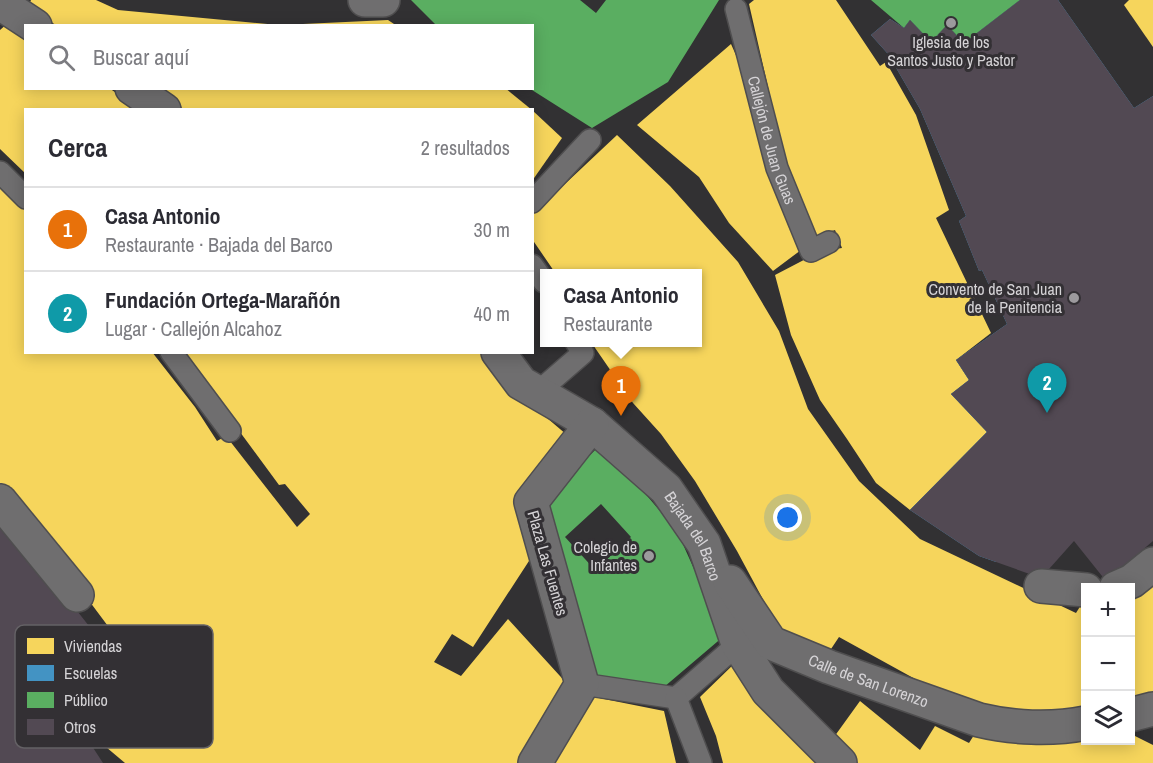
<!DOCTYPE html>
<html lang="es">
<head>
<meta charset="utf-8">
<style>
	body { margin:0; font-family:"Archivo Narrow",sans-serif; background:#f2f2f3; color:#2b2b33 }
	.controls { position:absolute; right:18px; bottom:18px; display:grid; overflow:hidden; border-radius:0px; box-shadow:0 3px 15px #0003 }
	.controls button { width:54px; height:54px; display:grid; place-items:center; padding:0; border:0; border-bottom:2px solid #e1e1e2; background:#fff; color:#2b2b33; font:30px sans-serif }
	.you { position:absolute; left:788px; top:518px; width:21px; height:21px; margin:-15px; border:4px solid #fff; border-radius:50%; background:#1a73e8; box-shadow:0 0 0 9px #1a73e833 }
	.badge { display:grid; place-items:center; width:39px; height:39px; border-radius:50%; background:#5e5d63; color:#fff; font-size:20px; font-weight:700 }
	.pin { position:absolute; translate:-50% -50px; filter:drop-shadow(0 2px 3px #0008) }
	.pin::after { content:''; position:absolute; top:32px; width:21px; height:18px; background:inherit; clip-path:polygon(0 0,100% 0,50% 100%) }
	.popup { position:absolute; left:540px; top:269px; width:162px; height:78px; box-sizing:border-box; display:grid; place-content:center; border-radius:0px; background:#fff; filter:drop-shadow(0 2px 4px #0005); font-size:20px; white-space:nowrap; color:#7c7c81 }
	.popup b { font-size:22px; color:#2b2b33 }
	.popup::after { content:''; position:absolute; left:50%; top:100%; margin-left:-12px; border:12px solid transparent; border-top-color:#fff }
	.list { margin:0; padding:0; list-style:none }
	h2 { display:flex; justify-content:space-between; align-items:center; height:78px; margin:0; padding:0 24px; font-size:26px }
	h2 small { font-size:20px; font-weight:400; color:#7c7c81 }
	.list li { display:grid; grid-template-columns:39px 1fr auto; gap:18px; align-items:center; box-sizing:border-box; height:84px; padding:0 24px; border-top:2px solid #e1e1e2 }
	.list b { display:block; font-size:22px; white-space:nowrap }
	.list p { margin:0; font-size:20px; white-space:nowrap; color:#7c7c81 }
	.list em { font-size:20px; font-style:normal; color:#7c7c81 }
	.icon { flex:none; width:33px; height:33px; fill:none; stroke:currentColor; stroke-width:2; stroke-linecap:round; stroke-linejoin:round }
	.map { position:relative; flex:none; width:1153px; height:763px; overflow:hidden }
	.search { position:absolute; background:#fff; box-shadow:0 3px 15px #0003; left:24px; top:24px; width:510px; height:66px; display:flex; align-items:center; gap:15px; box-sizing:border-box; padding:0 21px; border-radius:0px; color:#7c7c81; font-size:22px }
	.panel { position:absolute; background:#fff; box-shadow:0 3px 15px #0003; left:24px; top:108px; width:510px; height:246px; border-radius:0px }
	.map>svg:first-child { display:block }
</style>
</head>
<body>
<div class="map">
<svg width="1153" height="763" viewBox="0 0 1153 763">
	<rect width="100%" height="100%" fill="#323133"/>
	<!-- homes -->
	<g fill="#f6d55c">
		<polygon points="31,0 96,0 118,10 289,26 58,26 27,9"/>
		<polygon points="754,0 836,0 880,66 886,62 916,115 949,210 936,218 991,333 956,360 969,380 951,394 987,432 910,510 876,483 847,439 820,400 791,335 775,275 821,251 842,248 835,230 813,238 783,168 771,100 749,4"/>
		<polygon points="1129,0 1153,0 1153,47 1124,5"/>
		<polygon points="388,20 397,26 303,26 303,24"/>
		<polygon points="8,23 26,34 26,88 109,88 141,110 26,110 26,174 0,149 0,30"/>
		<polygon points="731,44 751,89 805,247 773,271 729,223 699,177 637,125"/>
		<polygon points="153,88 505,88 532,110 185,110"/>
		<polygon points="532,110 562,138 532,181"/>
		<polygon points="617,135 670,186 738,262 779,331 808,409 859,481 920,539 1076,613 1081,605 1086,607 1086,713 975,712 839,637 825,658 786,642 737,551 695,481 661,434 633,403 591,342 698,342 698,274 556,274 532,239 532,215"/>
		<polygon points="0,182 26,211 26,352 152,352 195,407 217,441 226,436 297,527 310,514 285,484 279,485 181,352 485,352 513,389 567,435 526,496 540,544 473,647 452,634 434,662 461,676 508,619 570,687 525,763 125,763 106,747 143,673 81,590 0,489"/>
		<polygon points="1153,580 1153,699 1130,703 1130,597"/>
		<polygon points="736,662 826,763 723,763 716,736 700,697"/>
		<polygon points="584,695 664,711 676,763 541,763"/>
		<polygon points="860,701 920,750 935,726 969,743 981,724 1086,735 1086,740 1130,740 1130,736 1135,736 1153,745 1153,763 849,763 829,744"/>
	</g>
	<!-- schools -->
	<polygon fill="#4393c3" points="1020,0 1058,0 1134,108 1153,96 1153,494 1120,515 1074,449 1034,474 995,513 1022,539 996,562 979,556 910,510 987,432 951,394 969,380 956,360 1007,324 982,270 979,271 959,221 966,216 920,109 888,54 871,35 890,19 904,28 910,20 931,42 947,25 964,43"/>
	<!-- public -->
	<g fill="#5aae61" fill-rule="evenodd">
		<polygon points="411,0 580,0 596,13 606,0 719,0 668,82 592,128 532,90 532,26 437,26"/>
		<polygon points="871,0 1020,0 964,43 947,25 931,42 910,20 904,28"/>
		<path d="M602,443L677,531L724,636L664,687L590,677L539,507ZM601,504L631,537L595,570L565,537Z"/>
	</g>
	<!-- building -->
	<g fill="#524953">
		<polygon points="1020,0 1058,0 1134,108 1153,96 1153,541 1106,581 1074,541 1041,578 979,556 910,510 987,432 951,394 969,380 956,360 1007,324 982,270 979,271 959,221 966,216 920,109 888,54 871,35 890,19 904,28 910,20 931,42 947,25 964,43"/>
		<polygon points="0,513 100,640 125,678 90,743 103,763 0,763"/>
	</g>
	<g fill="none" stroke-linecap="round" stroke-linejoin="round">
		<defs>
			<g id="lane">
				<path id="s1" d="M736,9L777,168L811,251L829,242"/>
				<polyline points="0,172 26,198"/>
				<polyline points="532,202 590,140"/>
				<polyline points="532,265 544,282"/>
				<polyline points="171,352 230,431"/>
				<polyline points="538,392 583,353 576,342"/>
				<polyline points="582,684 676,698 738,644"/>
				<polyline points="676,698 701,763"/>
			</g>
			<g id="street">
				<polyline points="365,0 383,0"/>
				<polyline points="0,3 35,26"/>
				<polyline points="132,88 164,110"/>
				<path id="s2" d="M498,352L521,383L592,424L666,489L704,544L738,644L768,691L840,763"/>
				<polyline points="0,501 77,595"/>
				<path id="s3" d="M730,582L771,643L829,667L979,720C1012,728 1051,730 1086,723"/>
				<polyline points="1041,586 1086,590"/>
				<polyline points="1116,588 1132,581 1153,564"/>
				<polyline points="1130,715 1153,709"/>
				<polyline points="535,763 582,684 531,502 592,424"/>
			</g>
		</defs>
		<!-- lane casing -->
		<use href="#lane" stroke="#4f4e4f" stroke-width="24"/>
		<!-- street casing -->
		<use href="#street" stroke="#4f4e4f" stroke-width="36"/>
		<!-- lane -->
		<use href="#lane" stroke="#6f6e6f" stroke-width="21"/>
		<!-- street -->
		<use href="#street" stroke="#6f6e6f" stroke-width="33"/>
	</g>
	<!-- markers -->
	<g fill="#9c9a9d" stroke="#333034" stroke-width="2">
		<circle cx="951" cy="23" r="6"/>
		<circle cx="1074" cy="298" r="6"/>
		<circle cx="649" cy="556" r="6"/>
	</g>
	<g text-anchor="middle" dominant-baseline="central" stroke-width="6" stroke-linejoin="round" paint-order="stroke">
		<!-- poi labels -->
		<g font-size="16" fill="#d5d3d6" stroke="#333034" text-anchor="end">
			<text x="951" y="42" text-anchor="middle">Iglesia de los<tspan x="951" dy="18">Santos Justo y Pastor</tspan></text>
			<text x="1062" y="289">Convento de San Juan<tspan x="1062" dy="18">de la Penitencia</tspan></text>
			<text x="637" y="547">Colegio de<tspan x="637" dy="18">Infantes</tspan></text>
		</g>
		<!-- street labels -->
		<g font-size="16" fill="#d5d3d6" stroke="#333034">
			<text stroke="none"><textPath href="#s1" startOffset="136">Callejón de Juan Guas</textPath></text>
			<text stroke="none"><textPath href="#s2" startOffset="274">Bajada del Barco</textPath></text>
			<text transform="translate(548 563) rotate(74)">Plaza Las Fuentes</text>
			<text stroke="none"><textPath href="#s3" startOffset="178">Calle de San Lorenzo</textPath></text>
		</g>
	</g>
	<!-- legend -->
	<rect x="15" y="625" width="198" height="123" rx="9" fill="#333034" stroke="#646165" stroke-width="1.5"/>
	<rect x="27" y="638" width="27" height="16" fill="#f6d55c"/>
	<rect x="27" y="665" width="27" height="16" fill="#4393c3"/>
	<rect x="27" y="692" width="27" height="16" fill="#5aae61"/>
	<rect x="27" y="719" width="27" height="16" fill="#524953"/>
	<g font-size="16" fill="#d5d3d6">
		<text x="64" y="652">Viviendas</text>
		<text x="64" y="679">Escuelas</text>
		<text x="64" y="706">Público</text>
		<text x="64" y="733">Otros</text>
	</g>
</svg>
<div class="controls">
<button>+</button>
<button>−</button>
<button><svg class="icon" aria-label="layers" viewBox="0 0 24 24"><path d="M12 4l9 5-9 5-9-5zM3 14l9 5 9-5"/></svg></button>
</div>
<div class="you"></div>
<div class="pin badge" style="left:621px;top:416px;background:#e8710a">1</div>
<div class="popup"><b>Casa Antonio</b>Restaurante</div>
<div class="pin badge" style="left:1047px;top:413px;background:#0f9aa8">2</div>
<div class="search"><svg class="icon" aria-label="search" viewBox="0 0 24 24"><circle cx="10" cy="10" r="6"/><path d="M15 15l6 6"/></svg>Buscar aquí</div>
<section class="panel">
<h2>Cerca<small>2 resultados</small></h2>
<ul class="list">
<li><span class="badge" style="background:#e8710a">1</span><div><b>Casa Antonio</b><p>Restaurante · Bajada del Barco</p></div><em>30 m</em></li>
<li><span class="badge" style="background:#0f9aa8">2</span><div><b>Fundación Ortega-Marañón</b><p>Lugar · Callejón Alcahoz</p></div><em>40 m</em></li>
</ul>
</section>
</div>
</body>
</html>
